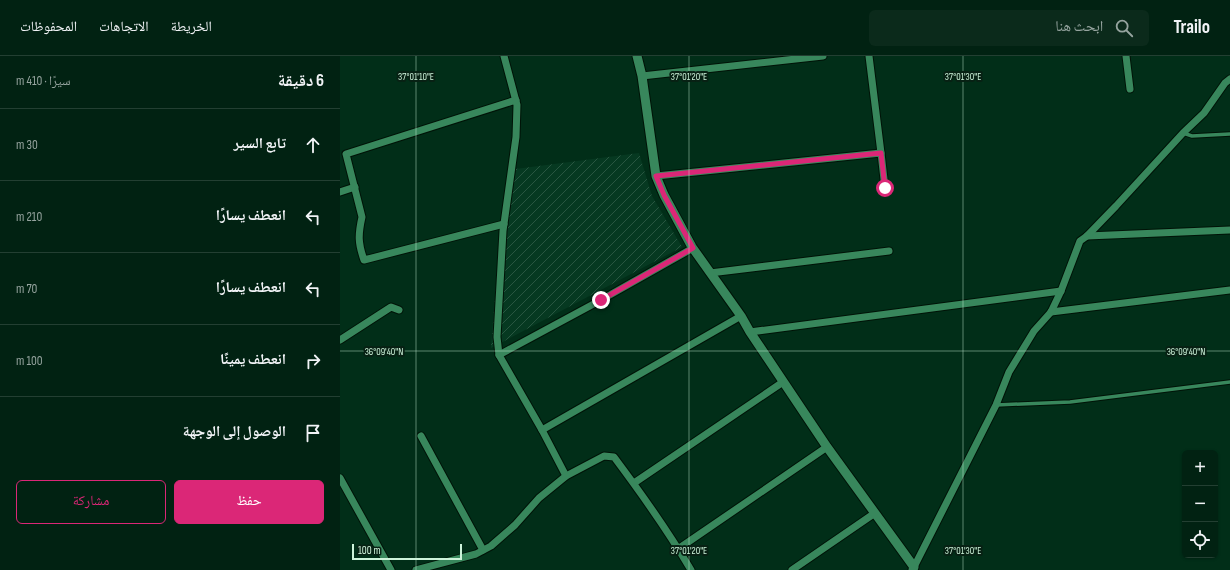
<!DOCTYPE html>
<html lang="ar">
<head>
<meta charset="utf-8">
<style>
	body { margin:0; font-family:"Sofia Sans Condensed","Noto Naskh Arabic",sans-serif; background:#0b2a1b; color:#f1f3f6; direction:rtl }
	.controls { position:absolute; right:12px; bottom:12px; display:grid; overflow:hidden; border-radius:6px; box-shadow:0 1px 3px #0004 }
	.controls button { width:36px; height:36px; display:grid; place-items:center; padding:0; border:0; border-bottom:1px solid #233f32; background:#012212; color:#f1f3f6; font:20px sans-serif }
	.scale { position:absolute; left:12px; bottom:10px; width:110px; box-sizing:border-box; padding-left:4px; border:2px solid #cdf3da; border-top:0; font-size:11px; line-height:14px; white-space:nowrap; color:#cdf3da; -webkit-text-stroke:3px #082114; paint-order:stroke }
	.stop { position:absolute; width:12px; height:12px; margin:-9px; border:3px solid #db2777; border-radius:50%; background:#fff }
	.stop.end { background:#db2777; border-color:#fff; box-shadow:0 1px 4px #0008 }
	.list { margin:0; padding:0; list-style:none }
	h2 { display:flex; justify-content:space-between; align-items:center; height:52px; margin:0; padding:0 16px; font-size:17px }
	h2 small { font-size:13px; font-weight:400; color:#96a49f }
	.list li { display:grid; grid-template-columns:26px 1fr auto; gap:12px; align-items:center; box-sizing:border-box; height:72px; padding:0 16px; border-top:1px solid #233f32 }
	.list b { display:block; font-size:15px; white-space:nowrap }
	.list em { font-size:13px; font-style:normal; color:#96a49f }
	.actions { display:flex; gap:8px; padding:12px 16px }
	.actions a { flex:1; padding:9px 0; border:1px solid #db2777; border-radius:6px; text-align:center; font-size:14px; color:#db2777 }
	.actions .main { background:#db2777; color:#fff }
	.icon { flex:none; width:22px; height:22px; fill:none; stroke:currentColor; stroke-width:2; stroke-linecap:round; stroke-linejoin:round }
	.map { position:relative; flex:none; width:890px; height:514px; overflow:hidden; direction:ltr }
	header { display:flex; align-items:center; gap:24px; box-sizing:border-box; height:56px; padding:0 20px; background:#012212; border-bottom:1px solid #233f32 }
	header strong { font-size:19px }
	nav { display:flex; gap:22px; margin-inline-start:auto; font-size:14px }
	.search { width:280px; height:36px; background:#0b2a1b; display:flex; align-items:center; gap:10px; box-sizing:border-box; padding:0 14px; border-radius:6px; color:#96a49f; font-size:15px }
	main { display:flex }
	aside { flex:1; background:#012212 }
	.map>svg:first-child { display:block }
</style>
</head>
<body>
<header>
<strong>Trailo</strong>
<div class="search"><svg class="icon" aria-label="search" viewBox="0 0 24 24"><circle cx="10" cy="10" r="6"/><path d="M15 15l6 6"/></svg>ابحث هنا</div>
<nav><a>الخريطة</a><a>الاتجاهات</a><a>المحفوظات</a></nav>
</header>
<main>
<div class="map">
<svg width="890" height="514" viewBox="0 0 890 514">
	<defs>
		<pattern id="industrial-furrows" width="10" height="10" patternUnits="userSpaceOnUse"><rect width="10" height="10" fill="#063921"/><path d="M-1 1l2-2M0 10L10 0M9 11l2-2" fill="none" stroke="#295641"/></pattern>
	</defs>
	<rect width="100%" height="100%" fill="#012e18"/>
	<!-- industrial -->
	<polygon fill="url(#industrial-furrows)" points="299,97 312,140 342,191 151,292 160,175 168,114"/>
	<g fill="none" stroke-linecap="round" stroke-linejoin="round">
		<defs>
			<g id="service">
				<polyline points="843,77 852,80 890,78"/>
				<polyline points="656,349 730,346 890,326"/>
			</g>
			<g id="minor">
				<polyline points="164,0 177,49 176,81 163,175 157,281 159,299 202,374 226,420"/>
				<polyline points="529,0 541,97"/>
				<polyline points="786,0 790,33"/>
				<polyline points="302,20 483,0"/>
				<polyline points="316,120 541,97 545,132"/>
				<polyline points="0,136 15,131"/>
				<path d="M164,168L24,204C18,187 18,179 22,161L6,98L176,44"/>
				<polyline points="747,180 890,174"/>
				<polyline points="370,217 549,195"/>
				<polyline points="711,256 890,234"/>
				<polyline points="410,276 721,235"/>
				<polyline points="0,284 51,251 59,254"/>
				<polyline points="159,299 261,244 353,192"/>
				<polyline points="202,374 401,260"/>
				<polyline points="81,380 143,494"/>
				<polyline points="0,422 51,514"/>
				<polyline points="294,427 443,326"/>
				<polyline points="338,493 487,391"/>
				<polyline points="574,511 656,349 669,316 694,275 711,256 721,235 740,185 747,180 776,150 843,77 864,57 885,27 890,23"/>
				<path d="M76,514L136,498L151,490L175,469L199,442L226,420L264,400L274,401C301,437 328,475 351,514"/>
				<polyline points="452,514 535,457"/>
			</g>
			<polyline id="tertiary" points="297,0 302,20 316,120 324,139 352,191 401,260 410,276 487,391 574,511 573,514"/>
		</defs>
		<!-- service casing -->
		<use href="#service" stroke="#001307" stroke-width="5.5"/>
		<!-- minor casing -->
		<use href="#minor" stroke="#001307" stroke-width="9"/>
		<!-- tertiary casing -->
		<use href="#tertiary" stroke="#001307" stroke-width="11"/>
		<!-- service -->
		<use href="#service" stroke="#38875c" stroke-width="3.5"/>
		<!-- minor -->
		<use href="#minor" stroke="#38875c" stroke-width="7"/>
		<!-- tertiary -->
		<use href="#tertiary" stroke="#38875c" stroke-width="9"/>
	</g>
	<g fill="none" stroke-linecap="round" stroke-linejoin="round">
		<!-- route -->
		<polyline stroke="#db2777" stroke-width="5" points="261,244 353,192 324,139 316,120 541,97 545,132"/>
	</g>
	<!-- ticks -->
	<path fill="none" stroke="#cdf3da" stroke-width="1" stroke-opacity="0.45" d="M76,0V514M349,0V514M623,0V514M0,295H890"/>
	<g font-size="10" text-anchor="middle" fill="#cdf3da" stroke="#082114" stroke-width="4" stroke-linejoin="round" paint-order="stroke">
		<text x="76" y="24">37°01'10"E</text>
		<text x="349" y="24">37°01'20"E</text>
		<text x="623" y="24">37°01'30"E</text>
		<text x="44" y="299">36°09'40"N</text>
		<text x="846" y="299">36°09'40"N</text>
		<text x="349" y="498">37°01'20"E</text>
		<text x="623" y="498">37°01'30"E</text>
	</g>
</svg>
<div class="controls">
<button>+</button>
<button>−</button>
<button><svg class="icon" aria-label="locate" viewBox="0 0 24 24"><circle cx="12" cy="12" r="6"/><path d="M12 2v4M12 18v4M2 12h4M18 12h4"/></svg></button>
</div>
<div class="scale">100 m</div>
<div class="stop" style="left:545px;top:132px"></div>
<div class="stop end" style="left:261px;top:244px"></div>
</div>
<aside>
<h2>6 دقيقة<small>سيرًا · 410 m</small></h2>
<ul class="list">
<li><svg class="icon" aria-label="ahead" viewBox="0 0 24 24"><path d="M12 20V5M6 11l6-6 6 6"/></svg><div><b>تابع السير</b></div><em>30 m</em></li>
<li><svg class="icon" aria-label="left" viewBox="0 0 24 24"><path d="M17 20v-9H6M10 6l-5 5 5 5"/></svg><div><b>انعطف يسارًا</b></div><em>210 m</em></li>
<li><svg class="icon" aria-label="left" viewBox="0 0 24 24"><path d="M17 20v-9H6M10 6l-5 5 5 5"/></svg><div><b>انعطف يسارًا</b></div><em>70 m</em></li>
<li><svg class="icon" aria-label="right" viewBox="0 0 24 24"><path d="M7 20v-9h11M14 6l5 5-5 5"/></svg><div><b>انعطف يمينًا</b></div><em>100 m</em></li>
<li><svg class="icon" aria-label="arrive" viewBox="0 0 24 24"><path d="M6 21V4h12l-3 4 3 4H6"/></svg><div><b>الوصول إلى الوجهة</b></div></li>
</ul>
<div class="actions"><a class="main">حفظ</a><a>مشاركة</a></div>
</aside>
</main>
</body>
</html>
